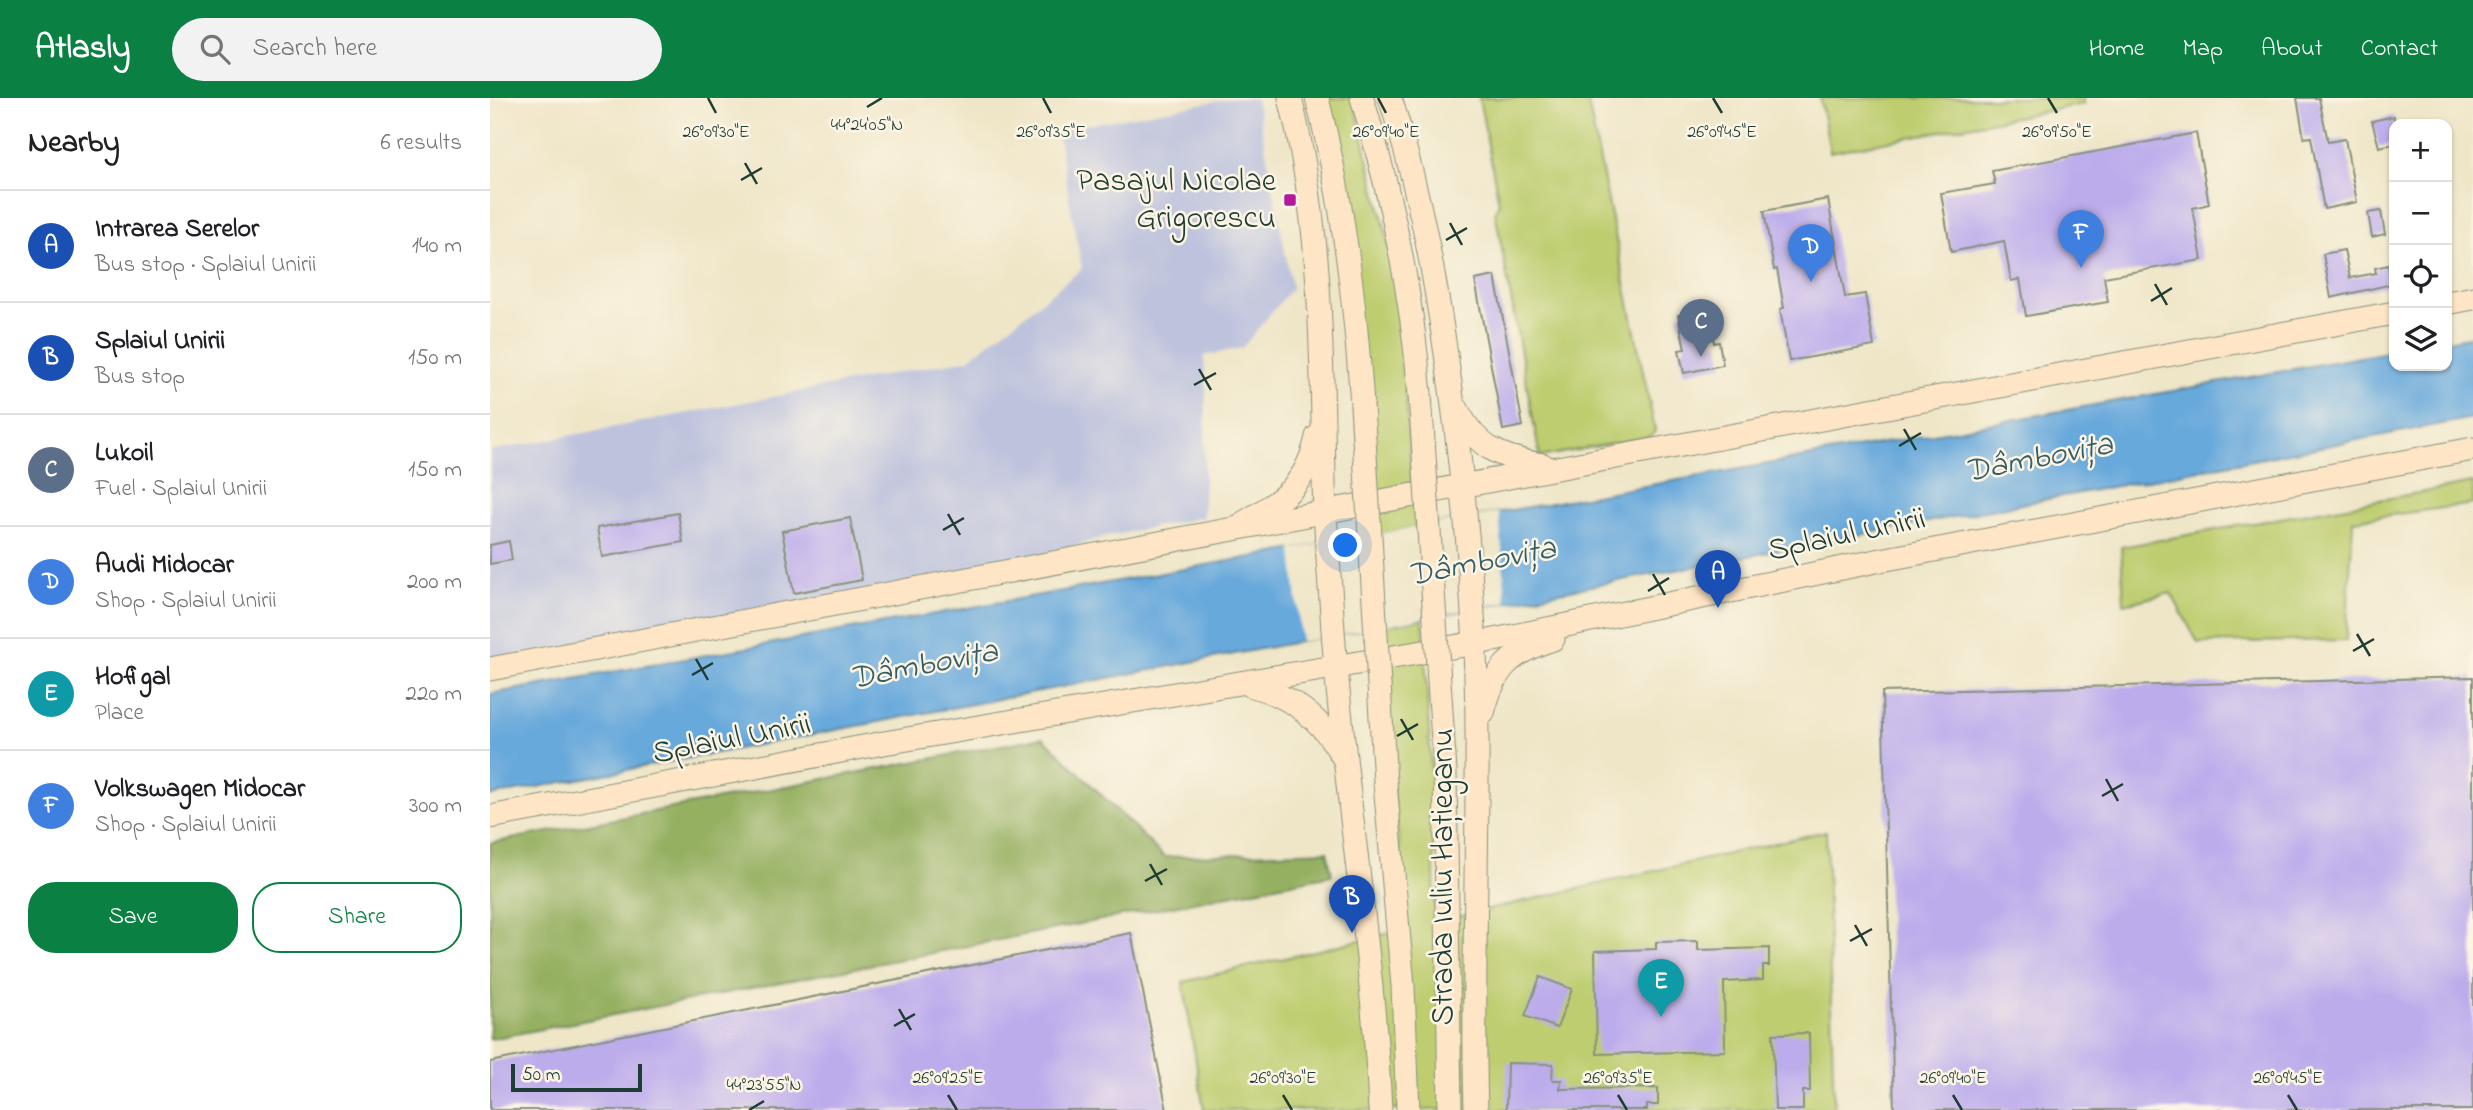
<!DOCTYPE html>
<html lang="en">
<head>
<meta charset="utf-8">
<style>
	body { margin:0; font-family:"Indie Flower",sans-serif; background:#f2f2f2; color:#202124 }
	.controls { position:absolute; right:21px; top:21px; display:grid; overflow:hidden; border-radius:14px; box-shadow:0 2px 5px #0004 }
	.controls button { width:63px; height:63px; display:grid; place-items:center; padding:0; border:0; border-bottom:2px solid #e0e0e0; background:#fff; color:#202124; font:35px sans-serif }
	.scale { position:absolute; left:21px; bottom:18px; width:131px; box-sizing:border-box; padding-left:7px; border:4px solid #1f3d34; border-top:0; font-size:19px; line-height:24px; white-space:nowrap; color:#1f3d34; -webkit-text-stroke:5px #fcf5e5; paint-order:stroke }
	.you { position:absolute; left:856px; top:448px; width:24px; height:24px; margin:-18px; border:5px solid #fff; border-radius:50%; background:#1a73e8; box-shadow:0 0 0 10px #1a73e833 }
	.badge { display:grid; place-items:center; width:46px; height:46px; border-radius:50%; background:#0b8043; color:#fff; font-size:23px; font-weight:700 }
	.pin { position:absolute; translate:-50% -58px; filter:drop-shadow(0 2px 4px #0008) }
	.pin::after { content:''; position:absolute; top:37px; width:24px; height:21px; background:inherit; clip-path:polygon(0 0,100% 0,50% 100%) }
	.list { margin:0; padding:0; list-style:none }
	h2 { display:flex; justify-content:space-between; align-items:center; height:91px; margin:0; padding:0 28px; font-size:30px }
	h2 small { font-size:23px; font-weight:400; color:#757577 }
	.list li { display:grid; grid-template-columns:46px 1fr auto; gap:21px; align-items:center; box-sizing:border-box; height:112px; padding:0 28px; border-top:2px solid #e0e0e0 }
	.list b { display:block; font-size:26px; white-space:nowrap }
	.list p { margin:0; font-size:23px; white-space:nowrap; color:#757577 }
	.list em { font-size:23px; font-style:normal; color:#757577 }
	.actions { display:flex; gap:14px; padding:21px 28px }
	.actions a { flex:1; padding:16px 0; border:2px solid #0b8043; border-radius:28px; text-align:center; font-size:24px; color:#0b8043 }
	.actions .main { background:#0b8043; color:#fff }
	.icon { flex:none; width:38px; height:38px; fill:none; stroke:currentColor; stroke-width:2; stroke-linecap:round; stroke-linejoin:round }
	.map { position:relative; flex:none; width:1983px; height:1012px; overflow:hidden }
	header { display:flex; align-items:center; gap:42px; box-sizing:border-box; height:98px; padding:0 35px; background:#0b8043; color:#fff }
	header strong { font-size:33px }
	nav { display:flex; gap:38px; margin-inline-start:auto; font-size:24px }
	.search { width:490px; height:63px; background:#f2f2f2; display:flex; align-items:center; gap:18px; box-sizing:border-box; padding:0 24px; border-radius:38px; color:#757577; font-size:26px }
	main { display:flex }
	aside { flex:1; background:#fff }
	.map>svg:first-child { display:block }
</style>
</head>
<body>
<header>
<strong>Atlasly</strong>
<div class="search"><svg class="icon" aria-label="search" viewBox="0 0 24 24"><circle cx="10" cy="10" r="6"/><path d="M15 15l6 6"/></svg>Search here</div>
<nav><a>Home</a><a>Map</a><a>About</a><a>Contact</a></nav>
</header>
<main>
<aside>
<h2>Nearby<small>6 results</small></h2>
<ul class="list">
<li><span class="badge" style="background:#1a4fb4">A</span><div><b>Intrarea Serelor</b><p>Bus stop · Splaiul Unirii</p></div><em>140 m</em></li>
<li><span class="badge" style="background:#1a4fb4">B</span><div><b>Splaiul Unirii</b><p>Bus stop</p></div><em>150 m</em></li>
<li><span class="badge" style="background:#5c6f8a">C</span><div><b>Lukoil</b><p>Fuel · Splaiul Unirii</p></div><em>150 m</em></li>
<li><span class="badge" style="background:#3f7fe0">D</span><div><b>Audi Midocar</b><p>Shop · Splaiul Unirii</p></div><em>200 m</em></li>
<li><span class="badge" style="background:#0f9aa8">E</span><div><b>Hofigal</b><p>Place</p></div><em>220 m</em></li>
<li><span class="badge" style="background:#3f7fe0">F</span><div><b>Volkswagen Midocar</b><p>Shop · Splaiul Unirii</p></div><em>300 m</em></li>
</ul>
<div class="actions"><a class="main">Save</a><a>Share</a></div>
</aside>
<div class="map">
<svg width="1983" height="1012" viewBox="0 0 1983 1012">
	<rect width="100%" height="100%" fill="#fcf5e5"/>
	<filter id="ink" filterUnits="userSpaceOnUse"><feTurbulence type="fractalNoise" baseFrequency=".0143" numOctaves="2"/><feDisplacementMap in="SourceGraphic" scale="14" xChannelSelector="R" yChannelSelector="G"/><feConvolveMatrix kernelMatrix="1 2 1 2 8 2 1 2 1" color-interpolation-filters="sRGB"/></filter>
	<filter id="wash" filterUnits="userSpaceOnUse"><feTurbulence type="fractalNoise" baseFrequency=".00686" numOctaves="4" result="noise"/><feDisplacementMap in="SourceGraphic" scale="28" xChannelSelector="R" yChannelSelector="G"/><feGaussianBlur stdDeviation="1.57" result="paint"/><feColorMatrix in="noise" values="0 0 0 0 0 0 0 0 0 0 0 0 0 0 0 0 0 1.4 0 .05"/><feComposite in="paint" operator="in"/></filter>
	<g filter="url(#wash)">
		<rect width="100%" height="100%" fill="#efe6c8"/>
		<!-- industrial -->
		<polygon fill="#bec3dd" points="743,0 766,0 802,190 752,250 714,258 716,293 713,419 610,440 550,460 0,562 0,353 479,261 592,171 567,32"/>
		<!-- green -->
		<g fill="#becd70" stroke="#6e8552" stroke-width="2">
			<polygon points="836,0 863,0 897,138 908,201 934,537 943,707 945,824 1336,733 1344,1012 714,1012 693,884 917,831"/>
			<polygon points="989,0 1097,0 1165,332 1162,338 1050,359 1005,113 1009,105"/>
			<polygon points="1330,0 1593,0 1594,6 1340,54"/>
			<polygon points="1983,385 1983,406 1863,422 1856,542 1708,545 1681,495 1634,506 1631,449"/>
		</g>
		<!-- forest -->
		<polygon fill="#96b062" stroke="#5a764b" stroke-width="2" points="553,639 674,759 837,753 842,777 0,941 0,745"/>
		<!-- water -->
		<polygon fill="#67a9dc" stroke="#437388" stroke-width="2" points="1983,238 1983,320 0,698 0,596 1904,253 1904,268 1957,268 1957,243"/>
		<!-- pier -->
		<polygon fill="#efe6c8" points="1009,414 1016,504 811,544 802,451"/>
		<g id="blocks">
			<!-- building -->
			<g fill="#bcacec">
				<polygon points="1807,0 1829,0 1838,44 1855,41 1867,104 1834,111 1821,39 1814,40"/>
				<polygon points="1904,18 1904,46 1889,49 1882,23"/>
				<polygon points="1706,35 1719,106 1703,110 1712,162 1614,179 1618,204 1536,218 1530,181 1521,183 1514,143 1461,154 1451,95 1505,86 1502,73"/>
				<polygon points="1338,101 1355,199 1375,196 1384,248 1299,263 1290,211 1294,210 1287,171 1284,172 1274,113"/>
				<polygon points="1891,113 1895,136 1882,139 1878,115"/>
				<polygon points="1854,152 1860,180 1886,175 1885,170 1898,167 1902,186 1841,200 1833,156"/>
				<polygon points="1005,178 1033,328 1013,332 985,182"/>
				<polygon points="1218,212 1224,245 1229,244 1233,267 1194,275 1189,252 1195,251 1188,217"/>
				<polygon points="188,415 193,444 112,459 107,430"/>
				<polygon points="360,420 372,482 304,495 292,433"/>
				<polygon points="19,443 22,462 0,466 0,447"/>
				<polygon points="1983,579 1983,1012 1404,1012 1392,594"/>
				<polygon points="641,835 677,1012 0,1012 0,964"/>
				<polygon points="1208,843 1208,852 1279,850 1279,868 1273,868 1273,882 1234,884 1235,953 1107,956 1105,853 1166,851 1166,844"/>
				<polygon points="1050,879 1082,891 1067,930 1035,918"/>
				<polygon points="1319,935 1320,993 1313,993 1313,1012 1285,1012 1283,936"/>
				<polygon points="1017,965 1063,966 1062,982 1071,982 1070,991 1168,990 1168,1007 1157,1007 1157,1012 1016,1012"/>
			</g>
		</g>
	</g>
	<g filter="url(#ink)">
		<use href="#blocks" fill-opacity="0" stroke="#87927e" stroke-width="2"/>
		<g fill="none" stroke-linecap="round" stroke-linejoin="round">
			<defs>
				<g id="secondary">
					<path d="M800,0C832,126 832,255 834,384C835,434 840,483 843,532C854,693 883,851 890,1012"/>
					<path d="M827,0C853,101 865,203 872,307"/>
					<path d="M872,0C902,99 922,194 930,297"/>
					<path d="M900,0C935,108 952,219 966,331C978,432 987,535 987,637C988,762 982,887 986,1012"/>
					<polyline points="1957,205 1983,200"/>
					<path d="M967,311C987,351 1011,360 1053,367"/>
					<path d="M755,424C795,401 817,385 827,339"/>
					<polyline points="0,571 1067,370 1904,215"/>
					<path d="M759,587C802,598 831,620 853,659"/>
					<path d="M993,615C1004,571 1019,555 1063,541"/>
					<polyline points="955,673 960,1012"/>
					<polyline points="895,685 913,888 918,1012"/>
					<polyline points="0,719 394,645 1004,542 1391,462 1983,351"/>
				</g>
			</defs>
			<!-- secondary casing -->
			<use href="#secondary" stroke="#87927e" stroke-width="25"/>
			<!-- secondary -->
			<use href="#secondary" stroke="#fde5c5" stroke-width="23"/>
			<defs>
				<g id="secondary-bridge">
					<polyline points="930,297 955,673"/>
					<polyline points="872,307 895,685"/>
				</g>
			</defs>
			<!-- secondary-bridge casing -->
			<use href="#secondary-bridge" stroke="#87927e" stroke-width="25" stroke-linecap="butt"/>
			<!-- secondary-bridge -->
			<use href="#secondary-bridge" stroke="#fde5c5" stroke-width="23"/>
		</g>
	</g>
	<!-- ticks -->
	<path fill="none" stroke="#1f3d34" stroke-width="2.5" d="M218,0L226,15M553,0L561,15M888,0L896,15M1223,0L1232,15M1558,0L1567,15M377,9L392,0M255,65L267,86M251,82L272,70M960,125L972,147M956,142L977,130M1665,186L1677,207M1661,203L1682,190M709,271L721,292M704,287L726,275M1414,331L1426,352M1409,348L1431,335M458,416L470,437M453,432L474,420M1163,476L1175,497M1158,493L1179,480M1867,536L1880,558M1863,553L1884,541M206,561L218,582M202,577L223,565M911,621L923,642M907,638L928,626M1616,681L1628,703M1612,698L1633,686M660,766L672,787M655,783L677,771M1365,827L1377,848M1360,843L1382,831M409,911L421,932M404,928L425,916M458,997L467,1012M793,997L802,1012M1128,997L1137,1012M1463,997L1472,1012M1798,997L1807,1012M259,1012L274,1003"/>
	<!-- markers -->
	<rect fill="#b5179e" stroke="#fcf5e5" stroke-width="2.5" x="793" y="95" width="14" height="14" rx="3.5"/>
	<g text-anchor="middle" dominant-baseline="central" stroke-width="5" stroke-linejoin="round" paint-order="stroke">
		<!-- poi labels -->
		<g font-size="32" fill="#1f3d34" stroke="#fcf5e5" text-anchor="end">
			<text x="786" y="84">Pasajul Nicolae<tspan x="786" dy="37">Grigorescu</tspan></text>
		</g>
		<!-- street labels -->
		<g font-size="32" fill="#1f3d34" stroke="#fcf5e5">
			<text transform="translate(1357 438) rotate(-12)">Splaiul Unirii</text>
			<text transform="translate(242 642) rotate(-11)">Splaiul Unirii</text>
			<text transform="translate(954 779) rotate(-90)">Strada Iuliu Hațieganu</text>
		</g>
		<!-- water labels -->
		<g font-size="33" font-style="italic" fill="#355d66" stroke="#fcf5e5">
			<text transform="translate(1549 361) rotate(-11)">Dâmbovița</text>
			<text transform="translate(992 465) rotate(-11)">Dâmbovița</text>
			<text transform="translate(434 568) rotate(-11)">Dâmbovița</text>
		</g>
	</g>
	<g font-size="18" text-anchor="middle" fill="#1f3d34" stroke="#fcf5e5" stroke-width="5" stroke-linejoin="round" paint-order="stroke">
		<text x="377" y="32">44°24'05"N</text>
		<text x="226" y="39">26°09'30"E</text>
		<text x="561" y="39">26°09'35"E</text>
		<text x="896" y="39">26°09'40"E</text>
		<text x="1232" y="39">26°09'45"E</text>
		<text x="1567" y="39">26°09'50"E</text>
		<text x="458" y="985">26°09'25"E</text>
		<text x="793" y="985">26°09'30"E</text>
		<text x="1128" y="985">26°09'35"E</text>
		<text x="1463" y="985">26°09'40"E</text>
		<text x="1798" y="985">26°09'45"E</text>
		<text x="274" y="992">44°23'55"N</text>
	</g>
</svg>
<div class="controls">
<button>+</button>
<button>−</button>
<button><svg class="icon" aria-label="locate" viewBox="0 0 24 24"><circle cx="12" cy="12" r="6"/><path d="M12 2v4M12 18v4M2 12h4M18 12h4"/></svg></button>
<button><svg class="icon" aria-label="layers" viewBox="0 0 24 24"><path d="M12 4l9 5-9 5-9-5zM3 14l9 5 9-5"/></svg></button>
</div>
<div class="scale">50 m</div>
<div class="you"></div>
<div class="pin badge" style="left:1228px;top:510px;background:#1a4fb4">A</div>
<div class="pin badge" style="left:862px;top:835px;background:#1a4fb4">B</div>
<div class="pin badge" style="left:1211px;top:259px;background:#5c6f8a">C</div>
<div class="pin badge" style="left:1321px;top:184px;background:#3f7fe0">D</div>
<div class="pin badge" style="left:1171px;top:919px;background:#0f9aa8">E</div>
<div class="pin badge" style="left:1591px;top:170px;background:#3f7fe0">F</div>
</div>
</main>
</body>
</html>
